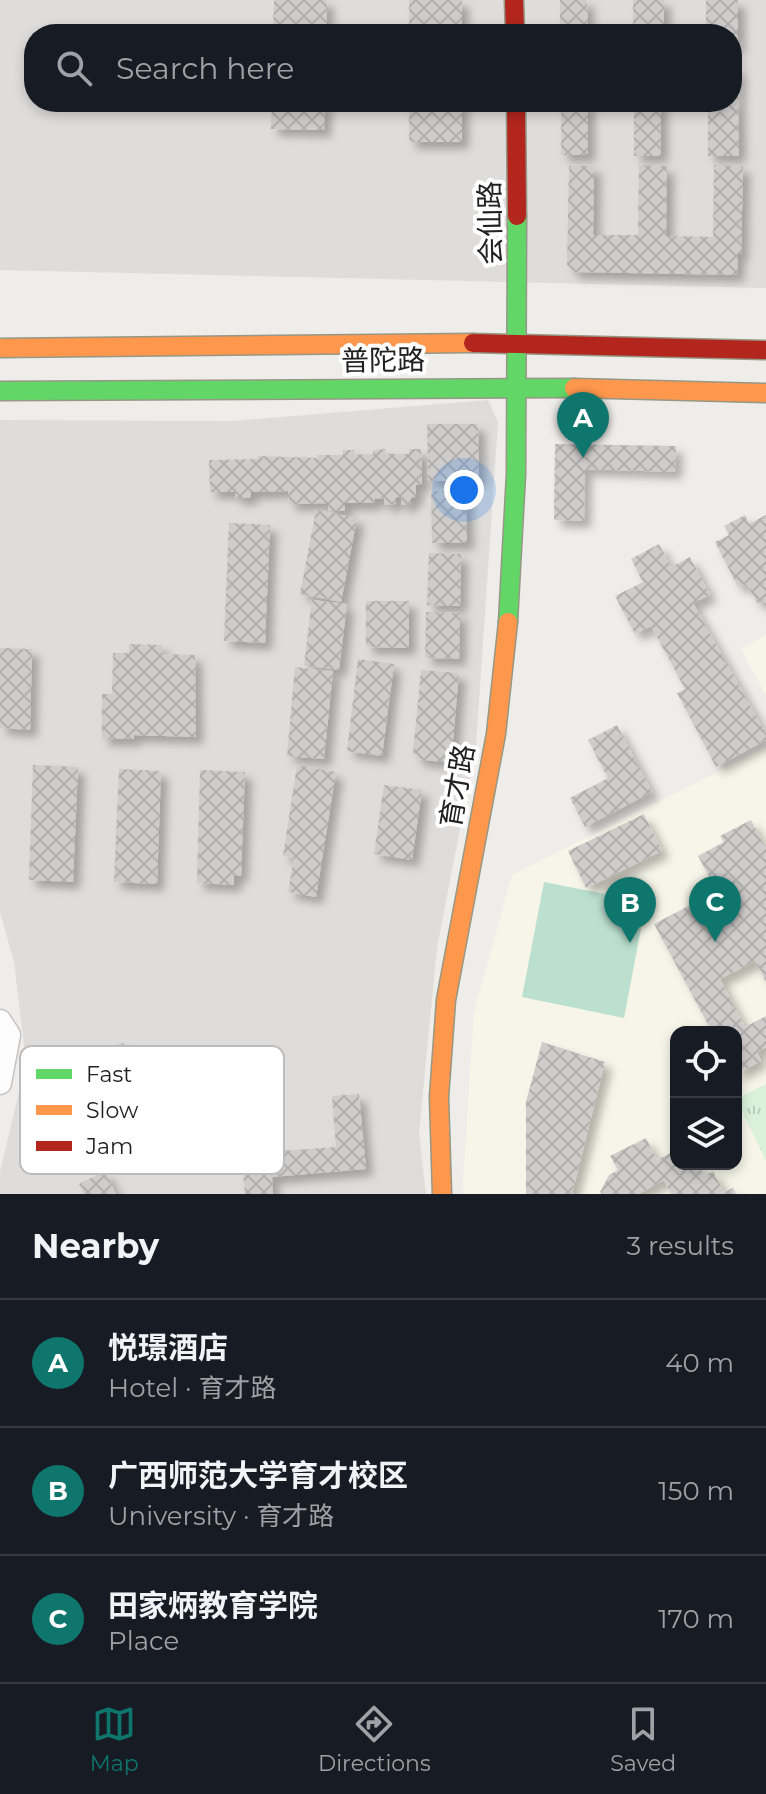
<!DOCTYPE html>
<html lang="en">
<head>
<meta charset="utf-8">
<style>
	body { margin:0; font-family:Montserrat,"Noto Sans SC",sans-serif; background:#20242c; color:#f1f3f6 }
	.controls { position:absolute; right:24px; bottom:24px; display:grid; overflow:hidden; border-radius:16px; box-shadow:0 4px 12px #0003 }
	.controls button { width:72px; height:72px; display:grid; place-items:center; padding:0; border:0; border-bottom:2px solid #363941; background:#171b24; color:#f1f3f6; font:40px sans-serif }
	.you { position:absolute; left:464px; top:490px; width:28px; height:28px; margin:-20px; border:6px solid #fff; border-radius:50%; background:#1a73e8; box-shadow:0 0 0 12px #1a73e833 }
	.badge { display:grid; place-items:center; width:52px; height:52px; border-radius:50%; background:#0f766e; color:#fff; font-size:26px; font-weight:700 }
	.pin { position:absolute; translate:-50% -66px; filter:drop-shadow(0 2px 4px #0008) }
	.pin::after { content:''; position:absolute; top:42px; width:28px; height:24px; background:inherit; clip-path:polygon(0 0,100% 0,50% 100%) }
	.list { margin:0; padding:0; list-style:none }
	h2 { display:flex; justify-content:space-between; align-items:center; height:104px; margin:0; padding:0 32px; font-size:34px }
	h2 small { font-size:26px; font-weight:400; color:#9ea1a6 }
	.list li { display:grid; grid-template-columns:52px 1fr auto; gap:24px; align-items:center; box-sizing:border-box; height:128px; padding:0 32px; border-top:2px solid #363941 }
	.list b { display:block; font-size:30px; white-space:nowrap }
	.list p { margin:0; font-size:26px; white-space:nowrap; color:#9ea1a6 }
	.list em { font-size:26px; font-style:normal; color:#9ea1a6 }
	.icon { flex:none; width:44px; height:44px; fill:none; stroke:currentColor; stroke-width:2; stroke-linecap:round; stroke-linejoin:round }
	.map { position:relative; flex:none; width:766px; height:1194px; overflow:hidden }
	.search { position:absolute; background:#171b24; box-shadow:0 4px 12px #0003; left:24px; right:24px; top:24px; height:88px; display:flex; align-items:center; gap:20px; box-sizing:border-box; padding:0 28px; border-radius:32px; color:#9ea1a6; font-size:30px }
	.sheet { height:488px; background:#171b24 }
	nav { display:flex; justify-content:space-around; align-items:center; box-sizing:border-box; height:112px; border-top:2px solid #363941; background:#171b24; font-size:22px; color:#9ea1a6 }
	nav a { display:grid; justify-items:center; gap:4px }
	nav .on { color:#0f766e }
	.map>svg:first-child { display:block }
</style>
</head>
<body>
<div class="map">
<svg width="766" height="1194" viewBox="0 0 766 1194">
	<defs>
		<pattern id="park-tufts" width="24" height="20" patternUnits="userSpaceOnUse" patternTransform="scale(2)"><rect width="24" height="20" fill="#dbf1da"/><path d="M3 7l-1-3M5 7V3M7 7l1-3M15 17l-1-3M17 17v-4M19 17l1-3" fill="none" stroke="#bccebb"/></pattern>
		<pattern id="building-cross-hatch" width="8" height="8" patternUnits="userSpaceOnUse" patternTransform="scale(2)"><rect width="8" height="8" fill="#cfcdcb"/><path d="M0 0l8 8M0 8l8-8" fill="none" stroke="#b1b0ae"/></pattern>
		<filter id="shadow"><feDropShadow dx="7" dy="7" stdDeviation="4" flood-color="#0004"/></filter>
	</defs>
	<rect width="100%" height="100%" fill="#efedea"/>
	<!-- residential -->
	<g fill="#dedddb" fill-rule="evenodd">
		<path d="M0,0H766V288L0,270ZM34,34H732V102H34Z"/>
		<polygon points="488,400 498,422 476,746 437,948 419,1133 426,1194 0,1194 0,1172 26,1062 14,962 0,912 0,420 233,421"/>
	</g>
	<!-- education -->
	<g fill="#f6f5e8" fill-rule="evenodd">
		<polygon points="766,635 766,696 741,649"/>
		<path d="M766,748V1194H464L463,1181L474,1011L512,875ZM676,1032H736V1164H676Z"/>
	</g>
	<!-- park -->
	<polygon fill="url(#park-tufts)" points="766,1084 766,1161 736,1099"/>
	<!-- pitch -->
	<polygon fill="#bbe0cf" points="544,882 646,902 624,1018 522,997"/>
	<!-- building -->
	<g fill="url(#building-cross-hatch)" filter="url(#shadow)">
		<polygon points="274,0 327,0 326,34 273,34"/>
		<rect x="409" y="0" width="53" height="34"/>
		<polygon points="560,0 587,0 588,34 560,34"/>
		<rect x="633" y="0" width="31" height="34"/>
		<polygon points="706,0 738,0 738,46 732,46 732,34 706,34"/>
		<polygon points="732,68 738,68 739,156 708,156 708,102 732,102"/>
		<polygon points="272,102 325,102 324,130 271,129"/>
		<rect x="409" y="102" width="53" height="40"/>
		<rect x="561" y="102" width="27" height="53"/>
		<rect x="634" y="102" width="27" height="54"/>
		<polygon points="639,165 667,166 666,236 713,237 714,165 743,166 741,254 738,254 737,275 575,272 567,265 569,166 594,166 593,235 638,235"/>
		<polygon points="427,424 478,424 479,481 428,481"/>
		<polygon points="555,444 676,446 675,472 585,469 584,521 554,520"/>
		<polygon points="385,449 385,454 409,454 409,449 421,449 422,485 416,485 416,498 411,498 410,505 401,505 401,498 395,498 396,504 384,505 384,499 375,498 375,503 345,503 345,511 328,511 328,503 289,504 288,491 251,492 250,498 235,498 235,492 210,492 209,460 258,459 258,456 318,458 317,455 343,455 343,450 354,450 354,455 373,454 373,450"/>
		<polygon points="431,491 466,491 467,543 432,543"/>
		<polygon points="316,510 357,518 341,602 300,594"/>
		<polygon points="745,515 749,524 766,515 766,607 762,601 757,603 746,583 738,587 715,542 729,535 724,526"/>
		<polygon points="229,523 270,525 265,643 224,641"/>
		<polygon points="659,544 671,567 690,557 710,595 693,603 766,734 766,740 716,767 677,693 685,689 651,626 635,634 615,596 643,582 631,559"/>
		<polygon points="429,553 461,554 460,606 427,605"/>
		<polygon points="312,600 347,604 339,670 304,666"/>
		<polygon points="366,601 409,601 409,648 366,647"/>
		<polygon points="426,612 460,613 459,659 425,658"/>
		<polygon points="129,644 162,645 162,654 195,655 196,737 134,735 134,739 102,739 102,694 112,694 113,653 129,653"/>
		<polygon points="0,648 32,649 30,730 0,728"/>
		<polygon points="358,659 394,664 382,756 347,751"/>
		<polygon points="295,667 333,671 324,759 287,756"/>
		<polygon points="421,670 459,673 451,763 417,759 417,754 413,753"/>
		<polygon points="617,725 652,792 585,827 570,798 608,778 588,740"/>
		<polygon points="33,765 78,767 73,882 29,880"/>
		<polygon points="297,765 336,772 316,897 288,892 294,858 283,856"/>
		<polygon points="119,769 161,771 157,884 114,882"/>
		<polygon points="200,770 245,772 241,876 234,875 234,885 197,883"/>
		<polygon points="384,785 422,790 412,860 374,854"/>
		<polygon points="644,814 662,851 586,888 568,851"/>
		<polygon points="751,820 766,849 766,982 755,961 720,979 745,1027 766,1016 766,1047 757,1052 761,1061 736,1074 736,1032 712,1032 654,924 717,891 698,856 724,842 720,836"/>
		<polygon points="123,1042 158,1114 133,1127 97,1055"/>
		<polygon points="542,1042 605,1062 572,1194 526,1194 526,1102"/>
		<polygon points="263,1086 268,1152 336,1147 332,1096 359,1094 366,1169 272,1177 273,1194 245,1194 236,1088"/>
		<polygon points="646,1138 657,1160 676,1150 676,1164 698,1164 704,1176 713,1171 724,1192 733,1188 736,1194 671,1194 664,1180 638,1194 602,1194 600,1192 609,1175 618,1170 610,1156"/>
		<polygon points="105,1171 116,1194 84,1194 79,1184"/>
	</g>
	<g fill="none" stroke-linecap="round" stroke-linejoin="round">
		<defs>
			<polyline id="street" points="0,1021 9,1035 0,1083"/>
			<g id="fast">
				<polyline points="0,391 574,388"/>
				<polyline points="508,622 516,474 517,216"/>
			</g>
			<g id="slow">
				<polyline points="0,348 473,343"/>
				<polyline points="574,388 766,393"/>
				<polyline points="442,1194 439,1097 446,1000 496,734 508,622"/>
			</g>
			<g id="jam">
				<polyline points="514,0 515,34"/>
				<polyline points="516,102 517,216"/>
				<polyline points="473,343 766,350"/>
			</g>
		</defs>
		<!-- street casing -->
		<use href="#street" stroke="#c5c4c2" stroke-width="25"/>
		<!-- fast casing -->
		<use href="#fast" stroke="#969784" stroke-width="21"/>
		<!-- slow casing -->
		<use href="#slow" stroke="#969784" stroke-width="21"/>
		<!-- jam casing -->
		<use href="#jam" stroke="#969784" stroke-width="21"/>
		<!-- street -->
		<use href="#street" stroke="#fdfcfc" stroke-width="22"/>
		<!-- fast -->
		<use href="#fast" stroke="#63d668" stroke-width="18"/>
		<!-- slow -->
		<use href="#slow" stroke="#ff974d" stroke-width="18"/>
		<!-- jam -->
		<use href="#jam" stroke="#b3261e" stroke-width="18"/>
	</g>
	<g text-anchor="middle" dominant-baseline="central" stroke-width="8" stroke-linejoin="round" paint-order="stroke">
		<!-- street labels -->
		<g font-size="28" fill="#212121" stroke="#fff">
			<text transform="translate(490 223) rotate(-91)">会仙路</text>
			<text transform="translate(383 360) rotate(-1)">普陀路</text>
			<text transform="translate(457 786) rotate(-80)">育才路</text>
		</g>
	</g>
	<!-- legend -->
	<rect x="20" y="1046" width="264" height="128" rx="12" fill="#fff" stroke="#bcbcbc" stroke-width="2"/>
	<rect x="36" y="1069" width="36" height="10" fill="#63d668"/>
	<rect x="36" y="1105" width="36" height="10" fill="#ff974d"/>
	<rect x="36" y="1141" width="36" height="10" fill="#b3261e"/>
	<g font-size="22" fill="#212121">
		<text x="86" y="1082">Fast</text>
		<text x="86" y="1118">Slow</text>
		<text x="86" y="1154">Jam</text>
	</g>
</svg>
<div class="controls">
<button><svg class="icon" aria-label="locate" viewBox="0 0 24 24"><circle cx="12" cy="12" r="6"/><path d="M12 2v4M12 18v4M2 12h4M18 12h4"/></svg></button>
<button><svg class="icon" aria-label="layers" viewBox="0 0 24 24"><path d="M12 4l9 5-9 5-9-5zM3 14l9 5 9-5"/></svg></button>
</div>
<div class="you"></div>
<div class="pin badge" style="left:583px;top:458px">A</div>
<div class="pin badge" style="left:630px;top:943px">B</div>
<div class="pin badge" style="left:715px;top:942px">C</div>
<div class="search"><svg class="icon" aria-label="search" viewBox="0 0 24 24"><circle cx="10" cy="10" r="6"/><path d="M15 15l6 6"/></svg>Search here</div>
</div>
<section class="sheet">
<h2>Nearby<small>3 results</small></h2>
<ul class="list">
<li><span class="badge">A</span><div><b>悦璟酒店</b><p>Hotel · 育才路</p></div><em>40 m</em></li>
<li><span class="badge">B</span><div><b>广西师范大学育才校区</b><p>University · 育才路</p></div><em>150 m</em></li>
<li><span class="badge">C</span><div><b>田家炳教育学院</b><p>Place</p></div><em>170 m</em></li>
</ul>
</section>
<nav>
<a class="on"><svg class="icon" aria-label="map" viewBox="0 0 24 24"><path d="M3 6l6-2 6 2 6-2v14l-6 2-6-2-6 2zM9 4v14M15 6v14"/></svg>Map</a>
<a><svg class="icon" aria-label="directions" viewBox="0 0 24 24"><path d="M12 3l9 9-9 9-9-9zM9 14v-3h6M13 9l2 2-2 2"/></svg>Directions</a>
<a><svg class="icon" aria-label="saved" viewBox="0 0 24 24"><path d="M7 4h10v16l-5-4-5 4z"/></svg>Saved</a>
</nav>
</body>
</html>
